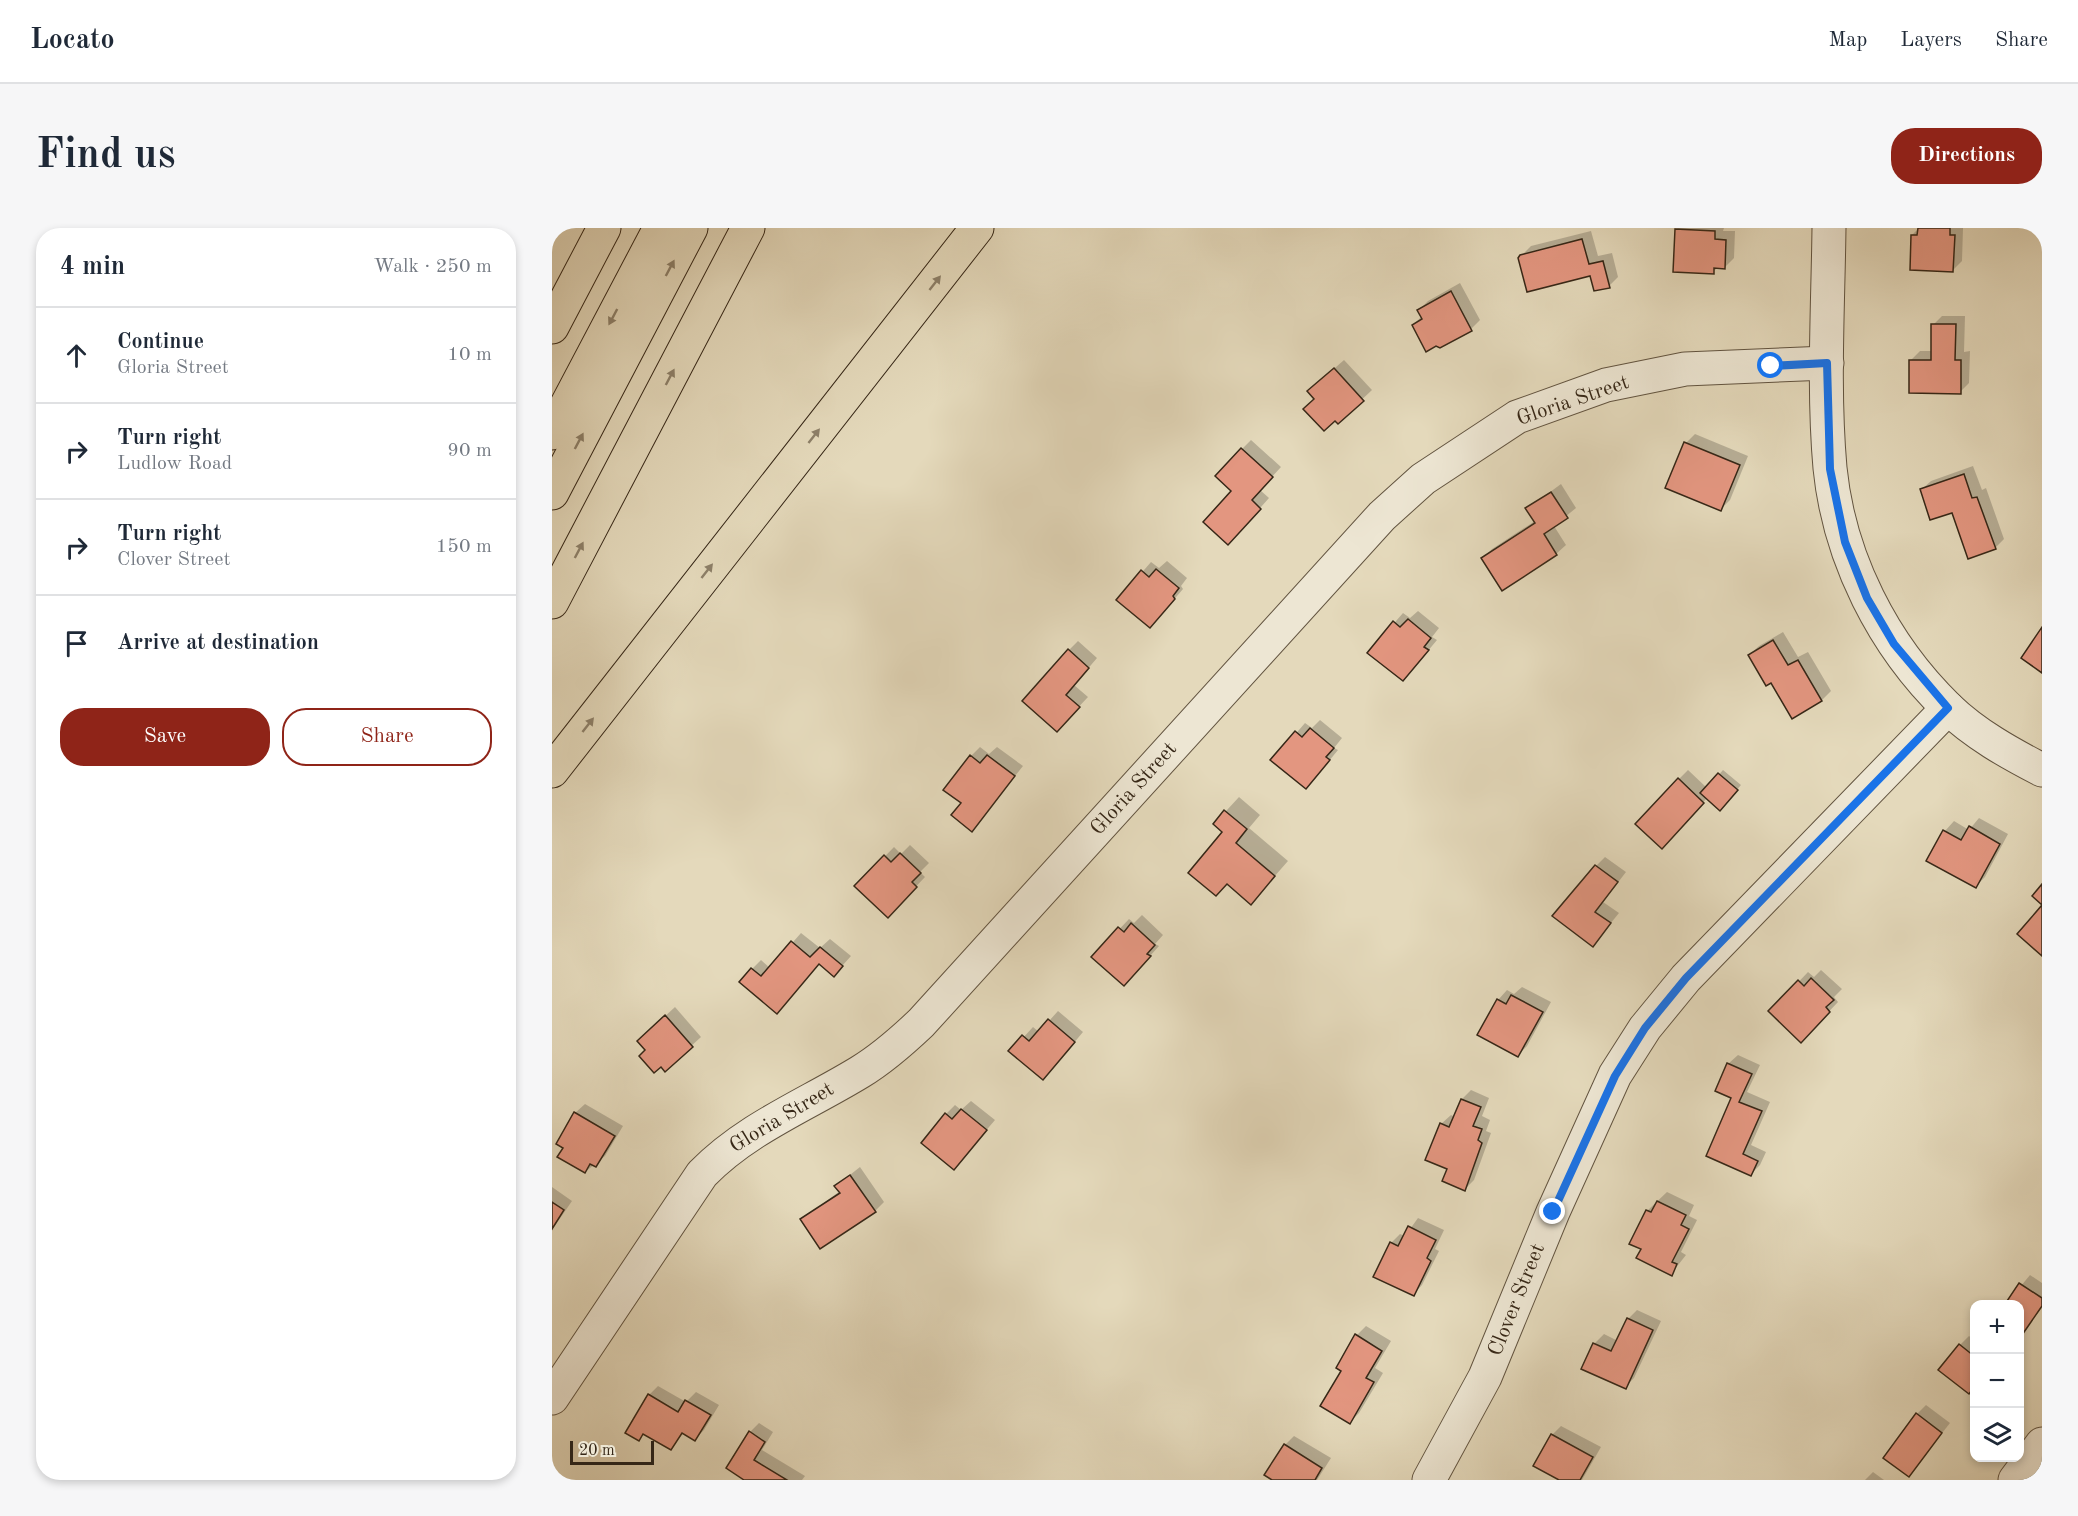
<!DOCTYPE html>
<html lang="en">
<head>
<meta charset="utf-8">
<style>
	body { margin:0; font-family:"Old Standard TT",serif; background:#f6f6f7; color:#1f2937 }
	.controls { position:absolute; right:18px; bottom:18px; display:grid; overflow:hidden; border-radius:12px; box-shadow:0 3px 9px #0003 }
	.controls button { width:54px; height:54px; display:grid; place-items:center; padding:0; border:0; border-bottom:2px solid #e0e1e3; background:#fff; color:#1f2937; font:30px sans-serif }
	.scale { position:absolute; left:18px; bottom:15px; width:84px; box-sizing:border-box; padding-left:6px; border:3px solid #362717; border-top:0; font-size:16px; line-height:21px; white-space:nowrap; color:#362717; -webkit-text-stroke:4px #ede6d3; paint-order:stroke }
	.stop { position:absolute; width:18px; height:18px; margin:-14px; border:4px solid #1a73e8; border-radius:50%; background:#fff }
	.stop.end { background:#1a73e8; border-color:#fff; box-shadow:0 2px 6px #0008 }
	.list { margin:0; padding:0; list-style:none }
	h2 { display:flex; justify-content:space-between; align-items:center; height:78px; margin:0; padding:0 24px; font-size:26px }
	h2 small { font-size:20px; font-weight:400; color:#747a83 }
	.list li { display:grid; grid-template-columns:39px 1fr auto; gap:18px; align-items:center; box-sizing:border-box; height:96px; padding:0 24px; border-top:2px solid #e0e1e3 }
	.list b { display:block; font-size:22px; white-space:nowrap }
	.list p { margin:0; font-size:20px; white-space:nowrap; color:#747a83 }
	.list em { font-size:20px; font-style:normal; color:#747a83 }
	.actions { display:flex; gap:12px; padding:18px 24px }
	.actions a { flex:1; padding:14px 0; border:2px solid #8f2418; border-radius:24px; text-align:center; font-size:21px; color:#8f2418 }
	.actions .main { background:#8f2418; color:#fff }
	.icon { flex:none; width:33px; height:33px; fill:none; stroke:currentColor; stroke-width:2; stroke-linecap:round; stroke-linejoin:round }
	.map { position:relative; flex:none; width:1490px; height:1252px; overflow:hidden; border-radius:24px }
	header { display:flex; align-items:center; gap:36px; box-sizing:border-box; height:84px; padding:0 30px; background:#fff; border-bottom:2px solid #e0e1e3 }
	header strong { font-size:28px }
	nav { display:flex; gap:33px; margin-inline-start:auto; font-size:21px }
	.intro { display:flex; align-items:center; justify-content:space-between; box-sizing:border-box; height:144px; padding:0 36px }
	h1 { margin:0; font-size:42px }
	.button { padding:15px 27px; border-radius:24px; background:#8f2418; color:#fff; font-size:21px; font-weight:700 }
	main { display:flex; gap:36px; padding:0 36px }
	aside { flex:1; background:#fff; border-radius:24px; box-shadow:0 3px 9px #0003 }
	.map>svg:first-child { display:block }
</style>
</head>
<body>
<header>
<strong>Locato</strong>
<nav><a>Map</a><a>Layers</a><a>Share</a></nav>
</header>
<div class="intro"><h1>Find us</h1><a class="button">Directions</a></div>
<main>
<aside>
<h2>4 min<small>Walk · 250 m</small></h2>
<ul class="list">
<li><svg class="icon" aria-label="ahead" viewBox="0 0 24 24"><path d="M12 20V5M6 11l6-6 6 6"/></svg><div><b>Continue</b><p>Gloria Street</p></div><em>10 m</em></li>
<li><svg class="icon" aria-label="right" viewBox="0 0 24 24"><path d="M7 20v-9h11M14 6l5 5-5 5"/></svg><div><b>Turn right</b><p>Ludlow Road</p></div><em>90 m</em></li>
<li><svg class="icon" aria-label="right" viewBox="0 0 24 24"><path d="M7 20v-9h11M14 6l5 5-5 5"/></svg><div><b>Turn right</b><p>Clover Street</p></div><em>150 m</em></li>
<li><svg class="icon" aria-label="arrive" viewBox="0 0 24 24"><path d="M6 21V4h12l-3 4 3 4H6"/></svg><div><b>Arrive at destination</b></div></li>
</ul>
<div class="actions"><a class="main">Save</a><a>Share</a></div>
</aside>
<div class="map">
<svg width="1490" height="1252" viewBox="0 0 1490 1252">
	<rect width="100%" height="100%" fill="#e4d9bb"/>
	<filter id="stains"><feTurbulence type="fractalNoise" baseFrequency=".00333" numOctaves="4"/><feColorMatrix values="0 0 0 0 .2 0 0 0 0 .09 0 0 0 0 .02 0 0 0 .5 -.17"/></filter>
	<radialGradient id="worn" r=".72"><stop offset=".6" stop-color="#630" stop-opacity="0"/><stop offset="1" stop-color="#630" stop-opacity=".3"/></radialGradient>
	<!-- shadow -->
	<g fill="#0003">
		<polygon points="1125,0 1172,0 1171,3 1183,3 1182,30 1173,39 1166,39 1161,44"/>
		<polygon points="1367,0 1411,0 1410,33 1401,42 1360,7"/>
		<polygon points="1039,3 1046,28 1060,25 1066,49 1057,58 1039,46 969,28 979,18"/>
		<polygon points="908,55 928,92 919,101 888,118 861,97 870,88 867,82 876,73"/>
		<polygon points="1390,88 1413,88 1412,124 1418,123 1417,155 1408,164 1359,132 1368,123 1381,123 1381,97"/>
		<polygon points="792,132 820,162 786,194 764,170 767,154"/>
		<polygon points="1143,206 1196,228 1178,272 1169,281 1134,215"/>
		<polygon points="699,212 729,239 708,262 717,270 685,306 681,263 690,221"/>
		<polygon points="1421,238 1430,262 1434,260 1452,311 1443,320 1401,283 1369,262 1379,253"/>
		<polygon points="1009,256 1024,280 1002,298 1014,317 1004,326 951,360 931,330 940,321 983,293 975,281"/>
		<polygon points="615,333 635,350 629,358 631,361 607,389 566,372 599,334 607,340"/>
		<polygon points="866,383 887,400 880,409 885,412 860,442 817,424 851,385 858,390"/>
		<polygon points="1231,404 1246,429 1256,424 1279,463 1270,472 1240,489 1219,453 1197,427 1207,418"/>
		<polygon points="526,413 545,430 522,457 536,469 505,502 517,422"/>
		<polygon points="768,492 790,510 782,520 786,522 763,550 721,532 753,495 760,500"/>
		<polygon points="428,519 437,526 445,519 471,538 420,602 411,575 419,528"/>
		<polygon points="1136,542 1155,560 1171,542 1189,557 1172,577 1155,570 1119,610 1127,551"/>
		<polygon points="687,569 708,587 697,600 736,633 699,675 672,604 663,595"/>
		<polygon points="1427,590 1456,606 1433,649 1424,658 1376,633 1393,603 1402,593 1417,602"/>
		<polygon points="358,617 377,635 368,644 373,649 336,688 304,658 342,619 349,626"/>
		<polygon points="1053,629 1074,644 1051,674 1067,685 1041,717 1044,638"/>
		<polygon points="590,687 611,707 603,716 607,718 581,747 541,729 577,691 582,695"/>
		<polygon points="249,705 268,720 278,711 299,728 282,747 268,735 234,775 200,741 209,732 218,740"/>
		<polygon points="1269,742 1290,761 1282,769 1286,774 1249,813 1219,783 1256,744 1262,749"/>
		<polygon points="970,759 999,774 975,818 966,827 946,772 955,762 962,766"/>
		<polygon points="123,779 149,809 113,842 95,822 96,804"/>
		<polygon points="506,783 531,804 500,841 459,823 481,799 487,804"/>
		<polygon points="1186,827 1208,837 1195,864 1218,874 1199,917 1214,924 1208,937 1199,946 1156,927 1181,869 1176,836"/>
		<polygon points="919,862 937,870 930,888 938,892 934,903 939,905 922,952 913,961 897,940 889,896 899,887 903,889 910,871"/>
		<polygon points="419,873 443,892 402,940 394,886 403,877 409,882"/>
		<polygon points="33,876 71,898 53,928 33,944 13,919 23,885"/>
		<polygon points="308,939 332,974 323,983 250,991 288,963 284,958"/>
		<polygon points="0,959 20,973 0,1002"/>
		<polygon points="1115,964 1142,977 1137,988 1145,992 1129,1024 1134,1027 1119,1046 1090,1020 1095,983"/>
		<polygon points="866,990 892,1002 883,1021 887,1023 870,1057 861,1067 839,1015 848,1006 853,1008"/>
		<polygon points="1478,1047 1490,1055 1490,1080 1470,1105 1468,1103 1468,1076 1454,1076"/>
		<polygon points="1085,1082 1109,1093 1082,1150 1073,1159 1031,1140 1042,1116 1052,1106 1066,1113 1076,1091"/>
		<polygon points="814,1098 839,1113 823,1140 831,1145 807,1185 798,1194 791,1143 805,1107"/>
		<polygon points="1417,1108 1422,1112 1422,1158 1417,1164 1408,1117"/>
		<polygon points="106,1158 134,1174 144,1164 167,1177 152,1202 143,1211 132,1204 119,1221 92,1205 87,1211 97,1167"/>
		<polygon points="1374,1177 1398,1195 1357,1247 1365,1186"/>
		<polygon points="207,1195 221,1204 210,1222 253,1248 250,1252 194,1252 198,1204"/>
		<polygon points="1009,1198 1049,1219 1030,1252 1010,1252 1000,1207"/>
		<polygon points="742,1208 779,1230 765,1252 723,1252 733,1217"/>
		<polygon points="1321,1244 1332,1252 1313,1252"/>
	</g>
	<!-- building -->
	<g fill="#e39680" stroke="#362717" stroke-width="1.5">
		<polygon points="1366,0 1398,0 1398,7 1403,7 1401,44 1358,42 1359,7 1365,7"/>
		<polygon points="1123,1 1163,3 1163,11 1174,12 1173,41 1162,40 1162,46 1121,44"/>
		<polygon points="1030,11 1037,36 1051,33 1058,60 1042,63 1038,48 975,64 966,30 968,27"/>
		<polygon points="899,63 920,103 888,120 884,118 874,124 860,97 870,91 865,82"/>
		<polygon points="1379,96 1404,96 1403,132 1409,132 1409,166 1357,165 1357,132 1379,132"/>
		<polygon points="782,140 812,173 786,196 783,193 772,203 751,181 762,171 755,163"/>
		<polygon points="1132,214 1188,237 1169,283 1113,260"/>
		<polygon points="689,220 721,249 700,272 709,281 676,317 651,294 679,263 663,248"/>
		<polygon points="1412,246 1420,270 1425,269 1444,321 1416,331 1400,285 1378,292 1368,261"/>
		<polygon points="999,264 1016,290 992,306 1005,327 950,363 929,330 983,295 973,280"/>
		<polygon points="604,341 627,360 621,368 623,371 598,400 564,372 589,342 597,349"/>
		<polygon points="856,391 879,410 872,419 877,422 851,453 815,425 841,393 848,399"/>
		<polygon points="1490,399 1490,445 1469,430"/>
		<polygon points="1221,412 1236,437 1246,432 1270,473 1240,491 1219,455 1214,458 1196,427"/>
		<polygon points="516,421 537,440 514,467 528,479 505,504 470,473"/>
		<polygon points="758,500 782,520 774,529 778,532 754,561 718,532 743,503 750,509"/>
		<polygon points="418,527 428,535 435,527 463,548 420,604 399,587 409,575 391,562"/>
		<polygon points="1166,545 1186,562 1168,583 1148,565"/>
		<polygon points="1126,550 1152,575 1110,621 1083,596"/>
		<polygon points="672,582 695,601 684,615 723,648 699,677 675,656 664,668 636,645 670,604 661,596"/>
		<polygon points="1417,598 1448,616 1424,660 1374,633 1391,602 1409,612"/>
		<polygon points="348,625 369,645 360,654 365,659 336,690 302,658 332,627 339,634"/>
		<polygon points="1043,637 1066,654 1043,684 1059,695 1041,719 1000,688"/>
		<polygon points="1490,656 1490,677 1480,668"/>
		<polygon points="1490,677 1490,728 1465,706"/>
		<polygon points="579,695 603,717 595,726 599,728 572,758 539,729 566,699 572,704"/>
		<polygon points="239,713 258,729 268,719 291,738 282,749 267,736 225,786 187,754 199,740 209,748"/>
		<polygon points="1259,750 1282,772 1274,779 1278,784 1249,815 1216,783 1246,752 1252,758"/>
		<polygon points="959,767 991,784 966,829 925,807 945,771 954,776"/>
		<polygon points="113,787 141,819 113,844 109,839 102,845 87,828 93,822 85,813"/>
		<polygon points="496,791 523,814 491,852 456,823 470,807 477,813"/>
		<polygon points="1175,835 1200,846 1187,874 1210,883 1191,926 1206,933 1199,948 1154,928 1179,870 1163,863"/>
		<polygon points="909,871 929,879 921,898 930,901 926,912 930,915 913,963 890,953 895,941 873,932 888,895 897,899"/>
		<polygon points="409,881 435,902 402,942 369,915 393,885 400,891"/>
		<polygon points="22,884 63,908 44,939 38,936 33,945 5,929 11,920 4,916"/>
		<polygon points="298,947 324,984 268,1021 248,991 288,965 282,958"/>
		<polygon points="1105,973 1134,987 1129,997 1137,1001 1120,1034 1125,1036 1120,1048 1084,1030 1089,1021 1077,1016 1094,982 1099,984"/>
		<polygon points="0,974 12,982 0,1001"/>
		<polygon points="856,998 884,1012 875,1030 879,1033 862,1068 821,1049 838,1014 846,1018"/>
		<polygon points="1467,1055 1490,1070 1490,1078 1470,1107 1468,1105 1468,1076 1453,1076"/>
		<polygon points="1075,1090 1101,1102 1074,1161 1029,1141 1041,1115 1059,1123"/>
		<polygon points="803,1106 830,1123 814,1150 822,1154 798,1196 768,1178 789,1143 784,1140"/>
		<polygon points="1407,1116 1422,1128 1422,1159 1417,1166 1386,1142"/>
		<polygon points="96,1166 126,1184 133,1172 159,1187 143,1213 130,1205 119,1222 91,1206 87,1213 73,1205"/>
		<polygon points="1364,1185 1390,1205 1357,1249 1331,1230"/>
		<polygon points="197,1203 213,1214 202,1232 235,1252 192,1252 174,1240"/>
		<polygon points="999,1206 1041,1229 1028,1252 1007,1252 981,1238"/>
		<polygon points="732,1216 770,1240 763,1252 720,1252 712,1247"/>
	</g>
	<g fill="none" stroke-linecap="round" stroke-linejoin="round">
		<defs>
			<g id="street">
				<path d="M1277,0C1276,79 1271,161 1278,240C1287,330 1331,417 1396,480C1423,506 1457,525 1490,542"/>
				<path d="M0,1170L150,946C195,900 254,877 308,844C331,830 350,813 369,795L830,288L871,251L965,189L1054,157L1133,141L1275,135"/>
				<polyline points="877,1252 933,1149 1001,984 1063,847 1093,800 1134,750 1396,480"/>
				<polyline points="1463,1252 1490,1216"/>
			</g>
			<g id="highway">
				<polyline points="0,99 52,0"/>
				<polyline points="0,205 108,0"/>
				<polyline points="0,265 139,0"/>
				<polyline points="0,374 196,0"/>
				<polyline points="0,543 425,0"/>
			</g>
		</defs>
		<!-- street casing -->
		<use href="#street" stroke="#625440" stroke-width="35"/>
		<!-- highway casing -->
		<use href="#highway" stroke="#362717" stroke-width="35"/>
		<!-- street -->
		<use href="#street" stroke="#ede6d3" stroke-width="33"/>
		<!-- highway -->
		<use href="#highway" stroke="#e4d9bb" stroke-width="33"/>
	</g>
	<!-- one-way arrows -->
	<defs><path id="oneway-solid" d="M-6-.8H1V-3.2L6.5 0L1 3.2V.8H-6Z" transform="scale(1.5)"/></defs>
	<g fill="#8d8069">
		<use href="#oneway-solid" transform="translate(118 40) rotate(-62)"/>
		<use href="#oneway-solid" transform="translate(383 55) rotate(-52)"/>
		<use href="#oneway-solid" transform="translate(61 89) rotate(118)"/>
		<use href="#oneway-solid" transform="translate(118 149) rotate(-62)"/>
		<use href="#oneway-solid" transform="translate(262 208) rotate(-52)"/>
		<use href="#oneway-solid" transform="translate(27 213) rotate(-62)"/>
		<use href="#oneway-solid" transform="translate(27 322) rotate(-62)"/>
		<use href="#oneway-solid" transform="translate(155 343) rotate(-52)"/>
		<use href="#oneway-solid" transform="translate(36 497) rotate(-52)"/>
	</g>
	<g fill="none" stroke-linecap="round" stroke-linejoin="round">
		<!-- route -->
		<polyline stroke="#1a73e8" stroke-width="8" points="1001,984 1063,848 1093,800 1134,750 1396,480 1342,416 1315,370 1293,314 1278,241 1275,135 1219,138"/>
	</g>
	<g text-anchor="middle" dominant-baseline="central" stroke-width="5" stroke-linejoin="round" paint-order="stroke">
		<!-- street labels -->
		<g font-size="21" fill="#362717" stroke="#ede6d3">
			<text transform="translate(1021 173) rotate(-19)">Gloria Street</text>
			<text transform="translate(582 561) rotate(-48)">Gloria Street</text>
			<text transform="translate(230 890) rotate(-31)">Gloria Street</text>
			<text transform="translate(965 1072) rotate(-68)">Clover Street</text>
		</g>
	</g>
	<rect width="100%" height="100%" filter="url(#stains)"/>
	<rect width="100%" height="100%" fill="url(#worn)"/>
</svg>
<div class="controls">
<button>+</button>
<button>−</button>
<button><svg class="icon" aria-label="layers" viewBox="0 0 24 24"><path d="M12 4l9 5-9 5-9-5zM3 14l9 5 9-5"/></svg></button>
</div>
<div class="scale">20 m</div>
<div class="stop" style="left:1219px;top:138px"></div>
<div class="stop end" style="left:1001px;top:984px"></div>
</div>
</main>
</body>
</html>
